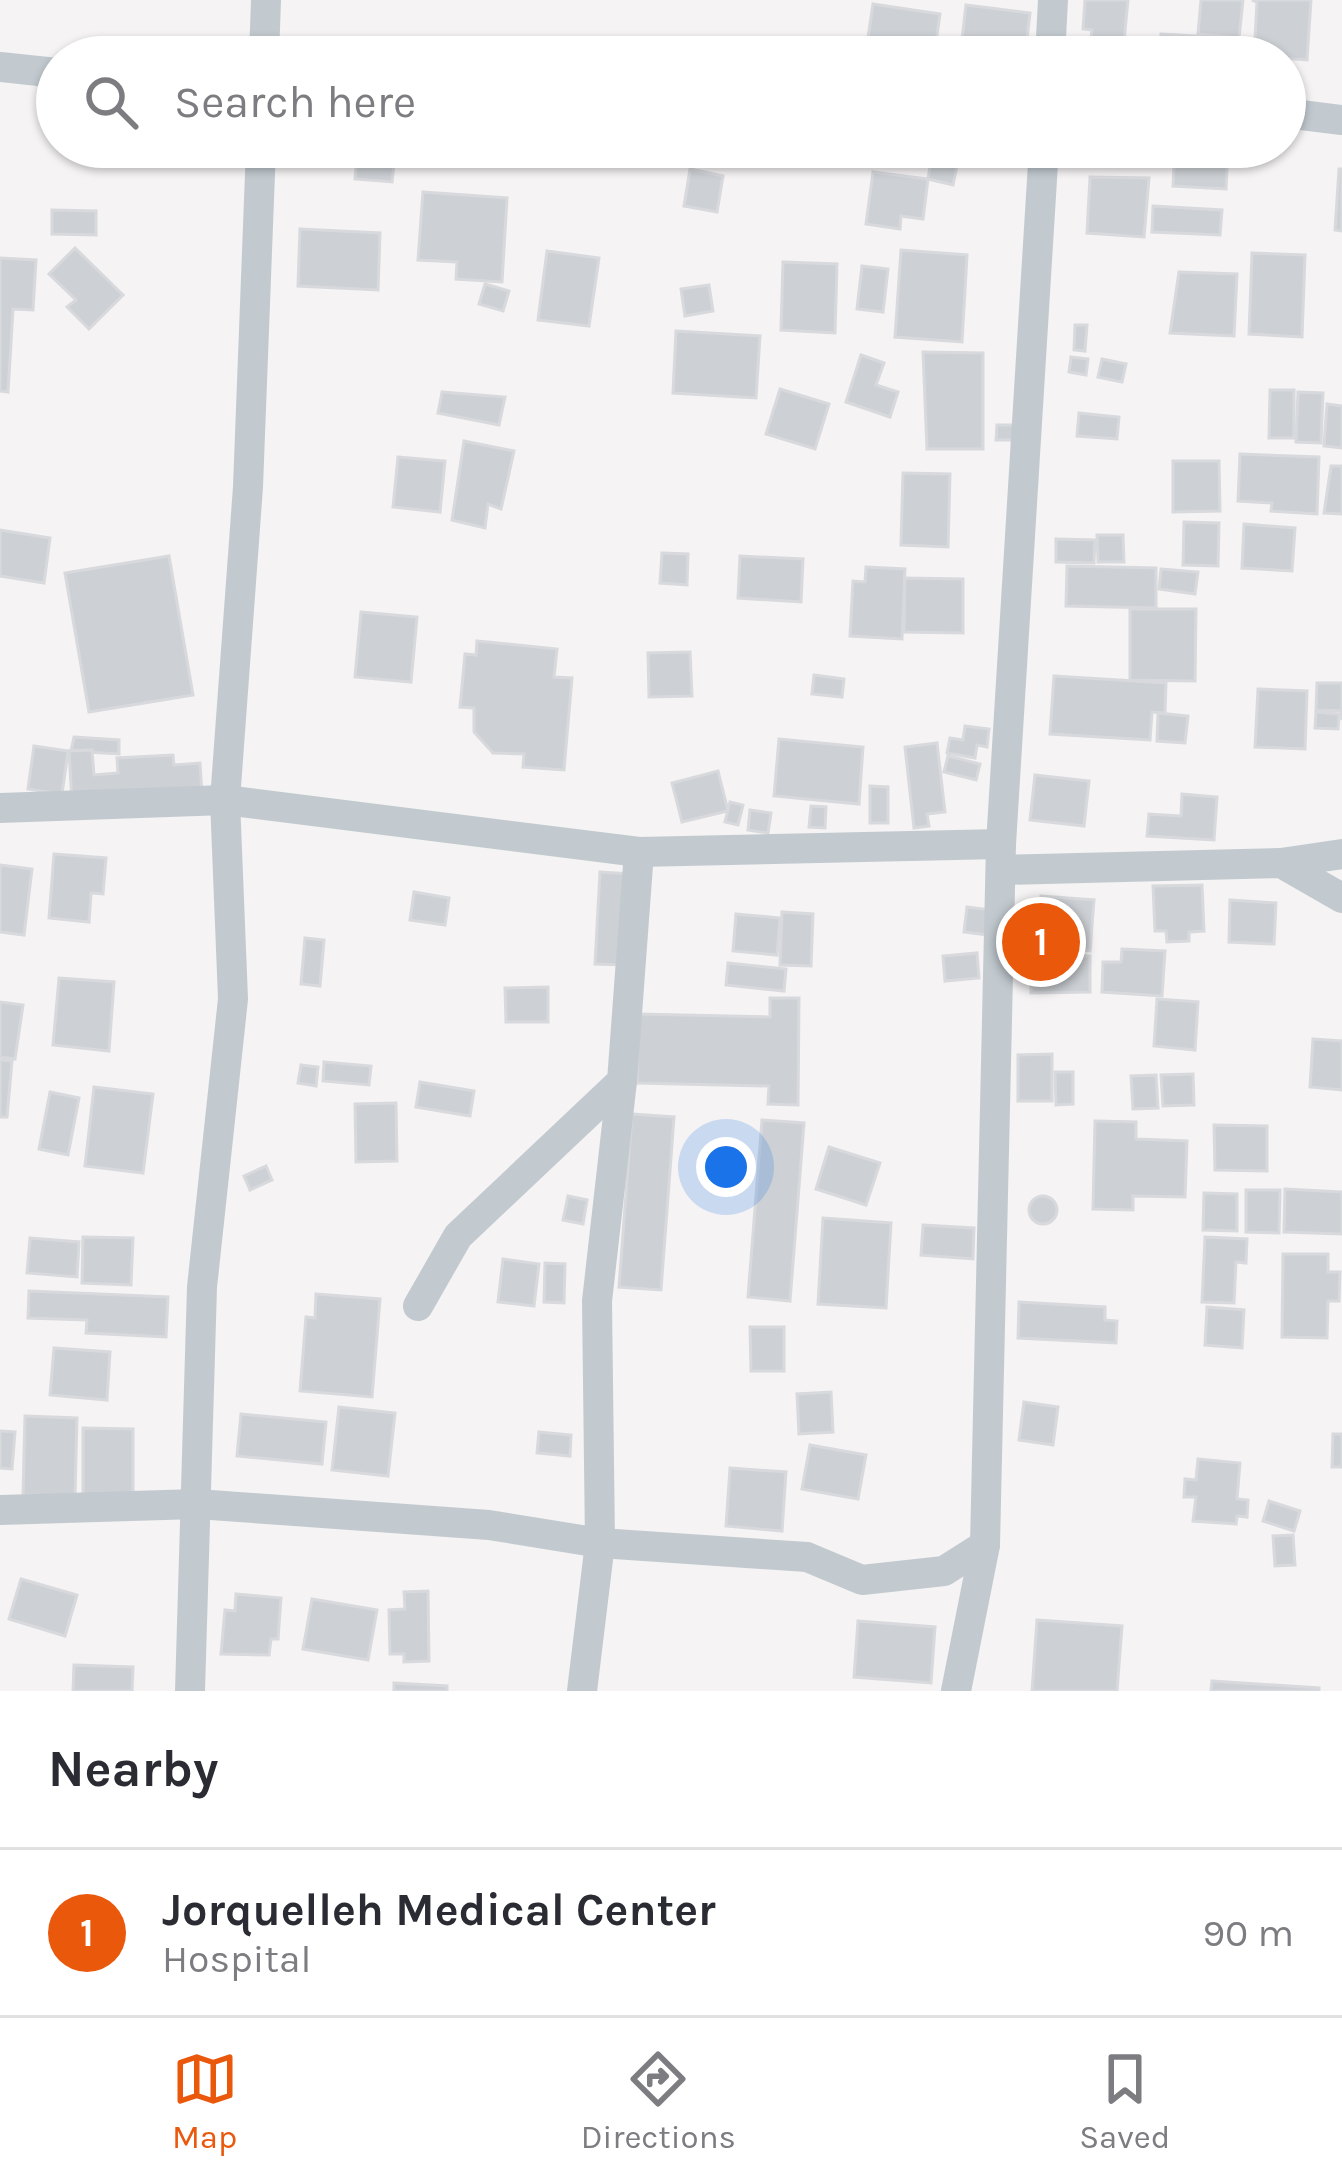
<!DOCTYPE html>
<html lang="en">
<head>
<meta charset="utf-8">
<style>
	body { margin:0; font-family:Karla,sans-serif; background:#f7f7f7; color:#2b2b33 }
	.you { position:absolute; left:726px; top:1167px; width:42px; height:42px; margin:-30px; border:9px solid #fff; border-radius:50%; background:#1a73e8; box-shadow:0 0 0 18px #1a73e833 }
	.badge { display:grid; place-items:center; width:78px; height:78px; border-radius:50%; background:#ea580c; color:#fff; font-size:39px; font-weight:700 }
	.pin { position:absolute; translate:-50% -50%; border:6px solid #fff; box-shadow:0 3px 12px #0006 }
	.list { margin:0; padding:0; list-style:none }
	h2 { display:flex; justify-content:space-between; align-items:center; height:156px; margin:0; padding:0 48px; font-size:51px }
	h2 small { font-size:39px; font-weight:400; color:#7c7c81 }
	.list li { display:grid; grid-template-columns:78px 1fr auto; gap:36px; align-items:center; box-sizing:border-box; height:168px; padding:0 48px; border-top:3px solid #e1e1e2 }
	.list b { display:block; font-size:45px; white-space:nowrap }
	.list p { margin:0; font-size:39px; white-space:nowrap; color:#7c7c81 }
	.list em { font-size:39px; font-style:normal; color:#7c7c81 }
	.icon { flex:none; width:66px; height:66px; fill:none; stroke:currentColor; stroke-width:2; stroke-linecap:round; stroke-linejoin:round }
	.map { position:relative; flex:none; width:1342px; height:1691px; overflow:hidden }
	.search { position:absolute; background:#fff; box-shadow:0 3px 9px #0004; left:36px; right:36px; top:36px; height:132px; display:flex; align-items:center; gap:30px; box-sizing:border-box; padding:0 42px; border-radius:66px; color:#7c7c81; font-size:45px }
	.sheet { height:324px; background:#fff }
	nav { display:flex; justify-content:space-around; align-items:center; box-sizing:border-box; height:168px; border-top:3px solid #e1e1e2; background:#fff; font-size:33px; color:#7c7c81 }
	nav a { display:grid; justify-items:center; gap:6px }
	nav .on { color:#ea580c }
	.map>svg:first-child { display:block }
</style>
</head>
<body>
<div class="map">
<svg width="1342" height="1691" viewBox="0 0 1342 1691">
	<rect width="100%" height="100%" fill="#f5f3f3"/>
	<!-- building -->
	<g fill="#cdd0d4" stroke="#d8d9dd" stroke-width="3">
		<polygon points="1085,0 1128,0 1124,41 1091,38 1092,30 1083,29"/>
		<polygon points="1201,0 1243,0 1239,38 1198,34"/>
		<polygon points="1311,0 1307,60 1254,56 1257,2 1252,0"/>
		<polygon points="873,4 940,14 934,57 865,57"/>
		<polygon points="966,5 1030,13 1025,57 960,57"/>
		<polygon points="1161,34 1228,38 1228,57 1160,57"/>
		<polygon points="201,147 231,147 232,161 202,164"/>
		<polygon points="358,147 396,147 392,182 355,179"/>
		<polygon points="933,147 961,147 953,185 928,179"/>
		<polygon points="1175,147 1228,147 1226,189 1173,186"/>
		<polygon points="690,169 723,176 717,212 684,206"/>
		<polygon points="1339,169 1342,169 1342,231 1335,230"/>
		<polygon points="873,172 928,179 923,219 901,216 900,229 866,224"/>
		<polygon points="1090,177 1149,178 1144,237 1087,233"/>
		<polygon points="423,192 507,198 502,282 456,279 457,262 418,260"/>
		<polygon points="1153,206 1222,210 1220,235 1152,232"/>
		<polygon points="52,210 96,211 96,235 52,234"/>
		<polygon points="300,229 380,233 378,290 298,286"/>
		<polygon points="75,248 123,295 89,329 67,307 76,300 49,274"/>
		<polygon points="901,250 967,255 962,342 895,337"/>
		<polygon points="547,251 599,258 589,326 538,320"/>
		<polygon points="1252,253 1305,255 1302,337 1249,334"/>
		<polygon points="0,258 36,260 33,310 13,309 8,392 0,391"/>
		<polygon points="783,262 837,264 835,333 781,330"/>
		<polygon points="862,266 888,269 883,312 857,309"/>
		<polygon points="1179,272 1237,274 1234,336 1170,333"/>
		<polygon points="485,284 509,291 503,311 479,304"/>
		<polygon points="709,285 713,311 685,316 681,289"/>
		<polygon points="1075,325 1087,325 1085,351 1074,350"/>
		<polygon points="676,331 760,336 756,398 673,393"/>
		<polygon points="923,352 983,353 983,449 927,449"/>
		<polygon points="861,355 884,363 876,385 898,392 890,417 846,402"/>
		<polygon points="1071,357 1088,359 1086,375 1069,372"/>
		<polygon points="1102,359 1126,364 1122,382 1098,377"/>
		<polygon points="780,389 829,404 815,449 766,434"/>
		<polygon points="1270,390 1294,390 1294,438 1269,438"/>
		<polygon points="442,392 505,397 499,425 438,413"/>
		<polygon points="1298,392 1323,393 1321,443 1296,442"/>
		<polygon points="1327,404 1342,406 1342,448 1324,446"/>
		<polygon points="1079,413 1119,417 1117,439 1077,436"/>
		<polygon points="997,425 1017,425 1017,440 996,440"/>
		<polygon points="464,441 514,451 501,509 488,504 485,528 452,520"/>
		<polygon points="1240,454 1319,457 1317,514 1271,511 1272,503 1238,501"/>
		<polygon points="398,457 445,461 440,512 393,507"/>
		<polygon points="1173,461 1219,461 1220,511 1173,512"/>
		<polygon points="1331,466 1342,466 1342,514 1324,513"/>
		<polygon points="903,473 950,474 948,547 901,545"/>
		<polygon points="1184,522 1219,523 1218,566 1183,565"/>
		<polygon points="1244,524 1295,528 1292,571 1242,568"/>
		<polygon points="0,530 50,538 44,583 0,576"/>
		<polygon points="1097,535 1123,535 1124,562 1098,562"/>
		<polygon points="1056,539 1095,540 1094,563 1056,562"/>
		<polygon points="662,553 688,554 687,585 660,583"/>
		<polygon points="169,556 193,695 89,712 65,573"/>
		<polygon points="740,556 803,559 801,602 738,598"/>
		<polygon points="1067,566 1156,568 1156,608 1066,606"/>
		<polygon points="866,567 905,569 902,639 850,636 853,581 865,582"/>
		<polygon points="1161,569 1198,572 1195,594 1159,589"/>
		<polygon points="905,578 963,579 963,633 904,632"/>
		<polygon points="1130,609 1196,609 1195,681 1130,680"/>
		<polygon points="361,612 417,617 411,682 355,677"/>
		<polygon points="477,641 557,649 554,677 572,678 564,770 523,767 524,754 493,753 474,732 474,708 460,707 465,654 476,655"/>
		<polygon points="690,652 692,696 649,697 648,653"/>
		<polygon points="814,675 844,679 842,697 812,694"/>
		<polygon points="1054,676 1166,683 1165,713 1152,712 1150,740 1050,734"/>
		<polygon points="1317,683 1342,683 1342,720 1341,711 1316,710"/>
		<polygon points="1258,689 1307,691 1305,749 1255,747"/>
		<polygon points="1316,712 1339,714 1338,729 1315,728"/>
		<polygon points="1158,713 1188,716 1185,743 1157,741"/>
		<polygon points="965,726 989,729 987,747 977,745 975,758 947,753 950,738 963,740"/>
		<polygon points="74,737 119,740 119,754 71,751"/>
		<polygon points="779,739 863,747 859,804 774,796"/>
		<polygon points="937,743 945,812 927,814 929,826 914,828 905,747"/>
		<polygon points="34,746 68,751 62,794 28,789"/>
		<polygon points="92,750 94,775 118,773 117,758 173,755 174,765 200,763 202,794 72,802 69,751"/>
		<polygon points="948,756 980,764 976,780 944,772"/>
		<polygon points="718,771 728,811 682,822 672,783"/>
		<polygon points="1035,775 1089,781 1084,826 1030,820"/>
		<polygon points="870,786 888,787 888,823 870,823"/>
		<polygon points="1182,794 1217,797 1214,840 1147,836 1149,814 1181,816"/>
		<polygon points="730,802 743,805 738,825 725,822"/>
		<polygon points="811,806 826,807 825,828 809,827"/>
		<polygon points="750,810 771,813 768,833 748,830"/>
		<polygon points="54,854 106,858 103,894 91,893 89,922 49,918"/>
		<polygon points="0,865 32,869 24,935 0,932"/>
		<polygon points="600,872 630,874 625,965 595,964"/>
		<polygon points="1202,885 1204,931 1189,932 1189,941 1167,942 1166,931 1155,931 1153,886"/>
		<polygon points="414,892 449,898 445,925 410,920"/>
		<polygon points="1041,896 1094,900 1090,951 1029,946 1030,925 1038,925"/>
		<polygon points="1230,900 1276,903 1274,944 1229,942"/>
		<polygon points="967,907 991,910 988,935 964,932"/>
		<polygon points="782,912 813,914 811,966 780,965"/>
		<polygon points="736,914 780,918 777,955 733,951"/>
		<polygon points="305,938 324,940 320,986 301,984"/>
		<polygon points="1122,949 1165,951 1162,996 1102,992 1103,962 1121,962"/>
		<polygon points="977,953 979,978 945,981 943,956"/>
		<polygon points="1031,955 1090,956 1090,992 1031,993"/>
		<polygon points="728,963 786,969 784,991 726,985"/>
		<polygon points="59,978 114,982 109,1051 53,1045"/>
		<polygon points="548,987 548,1022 506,1022 505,988"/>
		<polygon points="770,998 799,998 798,1105 768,1104 769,1086 637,1083 638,1014 770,1017"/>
		<polygon points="1157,999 1198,1002 1195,1050 1154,1046"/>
		<polygon points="0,1002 23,1005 15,1059 0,1057"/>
		<polygon points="1313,1039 1342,1041 1342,1090 1310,1087"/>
		<polygon points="1052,1054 1052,1101 1018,1101 1018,1055"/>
		<polygon points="0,1060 12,1061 7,1117 0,1117"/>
		<polygon points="324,1062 371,1066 369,1085 323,1081"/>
		<polygon points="301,1065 318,1067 316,1086 298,1083"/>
		<polygon points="1055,1072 1073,1072 1073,1104 1056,1105"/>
		<polygon points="1193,1074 1194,1105 1163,1106 1161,1075"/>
		<polygon points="1156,1075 1158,1108 1133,1109 1131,1076"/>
		<polygon points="420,1082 474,1091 470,1116 416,1107"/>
		<polygon points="94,1087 153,1094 143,1173 85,1166"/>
		<polygon points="50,1092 79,1098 68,1155 39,1149"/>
		<polygon points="396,1103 397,1161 356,1162 355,1104"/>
		<polygon points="632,1114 674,1117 661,1290 619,1287"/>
		<polygon points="762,1120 804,1123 790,1301 748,1297"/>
		<polygon points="1095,1121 1136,1122 1136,1139 1187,1141 1185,1197 1133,1196 1133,1210 1093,1209"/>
		<polygon points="1214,1125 1267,1126 1267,1171 1215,1170"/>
		<polygon points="829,1147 880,1163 866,1205 816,1189"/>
		<polygon points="266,1166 272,1180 250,1190 244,1176"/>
		<polygon points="1285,1189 1342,1192 1342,1234 1284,1232"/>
		<polygon points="1246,1190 1280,1190 1279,1233 1246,1232"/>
		<polygon points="1204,1193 1237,1194 1237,1231 1203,1230"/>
		<circle cx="1043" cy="1210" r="14"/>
		<polygon points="568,1196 587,1200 583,1224 563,1220"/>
		<polygon points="823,1218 891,1223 886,1308 818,1304"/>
		<polygon points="923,1225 974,1228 973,1259 921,1255"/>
		<polygon points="83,1237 133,1238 131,1285 82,1283"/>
		<polygon points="1205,1237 1247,1239 1246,1263 1236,1262 1234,1303 1202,1302"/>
		<polygon points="30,1238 79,1242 77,1277 27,1273"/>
		<polygon points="1283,1254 1328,1254 1328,1272 1340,1272 1339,1301 1328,1301 1327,1338 1282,1337"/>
		<polygon points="503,1259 539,1264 534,1306 498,1302"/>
		<polygon points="545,1263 565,1264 564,1303 544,1302"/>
		<polygon points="29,1291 168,1297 166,1337 86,1333 87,1320 28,1318"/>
		<polygon points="316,1294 380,1299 372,1397 300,1391 306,1317 315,1318"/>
		<polygon points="1019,1302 1105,1307 1105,1320 1117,1321 1116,1343 1018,1338"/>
		<polygon points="1207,1307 1244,1310 1242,1348 1205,1345"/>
		<polygon points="750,1327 784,1327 784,1371 751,1371"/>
		<polygon points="54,1348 110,1352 107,1400 50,1395"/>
		<polygon points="831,1392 833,1432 799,1434 797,1394"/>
		<polygon points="1024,1402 1058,1407 1053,1445 1019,1440"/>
		<polygon points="339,1407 395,1413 388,1476 332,1470"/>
		<polygon points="241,1414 326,1422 322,1464 237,1456"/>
		<polygon points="25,1416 77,1418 75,1496 23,1495"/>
		<polygon points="83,1428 133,1429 133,1501 83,1500"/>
		<polygon points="0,1431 15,1432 12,1469 0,1468"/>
		<polygon points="539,1432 571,1435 570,1456 537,1453"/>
		<polygon points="1333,1434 1342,1434 1342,1467 1332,1467"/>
		<polygon points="810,1445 866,1455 858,1499 802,1489"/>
		<polygon points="1198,1459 1240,1463 1237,1499 1248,1500 1247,1517 1237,1516 1236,1524 1193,1521 1196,1497 1184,1497 1185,1479 1196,1480"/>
		<polygon points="730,1468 786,1472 782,1531 726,1526"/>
		<polygon points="1269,1501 1300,1511 1294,1531 1263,1521"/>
		<polygon points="1293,1535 1295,1565 1275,1566 1273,1536"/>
		<polygon points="21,1579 77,1595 65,1636 9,1619"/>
		<polygon points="428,1591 429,1661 404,1662 404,1654 390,1654 389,1610 405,1609 404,1592"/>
		<polygon points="236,1594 281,1598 278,1639 271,1639 269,1655 221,1654 225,1610 235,1611"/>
		<polygon points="312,1599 377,1610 368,1660 303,1649"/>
		<polygon points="1037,1620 1122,1626 1117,1691 1032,1691"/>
		<polygon points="858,1621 935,1627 931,1683 854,1677"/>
		<polygon points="74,1665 133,1667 132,1691 73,1691"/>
		<polygon points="1212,1681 1319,1688 1319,1691 1211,1691"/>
		<polygon points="394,1683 447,1686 447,1691 394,1691"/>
	</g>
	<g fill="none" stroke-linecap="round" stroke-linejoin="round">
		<!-- minor -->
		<g stroke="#c2cad0" stroke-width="30">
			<polyline points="264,57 266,0"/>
			<polyline points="1050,57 1053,0"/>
			<polyline points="0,67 57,73"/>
			<polyline points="1285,113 1342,120"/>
			<polyline points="0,808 225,800 639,852 1001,844"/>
			<polyline points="1281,863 1342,854"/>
			<polyline points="1001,870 1281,863 1342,898"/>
			<polyline points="418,1306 458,1236 622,1081 639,852"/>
			<polyline points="0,1510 197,1504 489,1525 600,1543 807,1557 862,1580 944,1571 985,1545"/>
			<polyline points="190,1691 202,1287 233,999 225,800 248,487 261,147"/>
			<polyline points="582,1691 600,1543 597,1301 622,1081"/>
			<polyline points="956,1691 985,1545 1001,844 1044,147"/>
		</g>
	</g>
</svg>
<div class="you"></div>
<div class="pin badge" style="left:1041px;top:942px">1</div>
<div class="search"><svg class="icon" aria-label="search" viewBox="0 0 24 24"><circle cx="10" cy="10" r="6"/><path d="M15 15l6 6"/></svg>Search here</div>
</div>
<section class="sheet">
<h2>Nearby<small></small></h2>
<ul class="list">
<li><span class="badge">1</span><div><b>Jorquelleh Medical Center</b><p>Hospital</p></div><em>90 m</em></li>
</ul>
</section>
<nav>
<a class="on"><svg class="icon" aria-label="map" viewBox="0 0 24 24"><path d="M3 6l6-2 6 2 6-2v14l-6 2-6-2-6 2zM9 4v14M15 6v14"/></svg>Map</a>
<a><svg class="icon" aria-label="directions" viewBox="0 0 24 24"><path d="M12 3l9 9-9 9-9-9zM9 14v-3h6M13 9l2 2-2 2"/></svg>Directions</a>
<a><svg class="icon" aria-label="saved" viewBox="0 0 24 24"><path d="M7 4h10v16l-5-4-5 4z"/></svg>Saved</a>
</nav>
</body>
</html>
